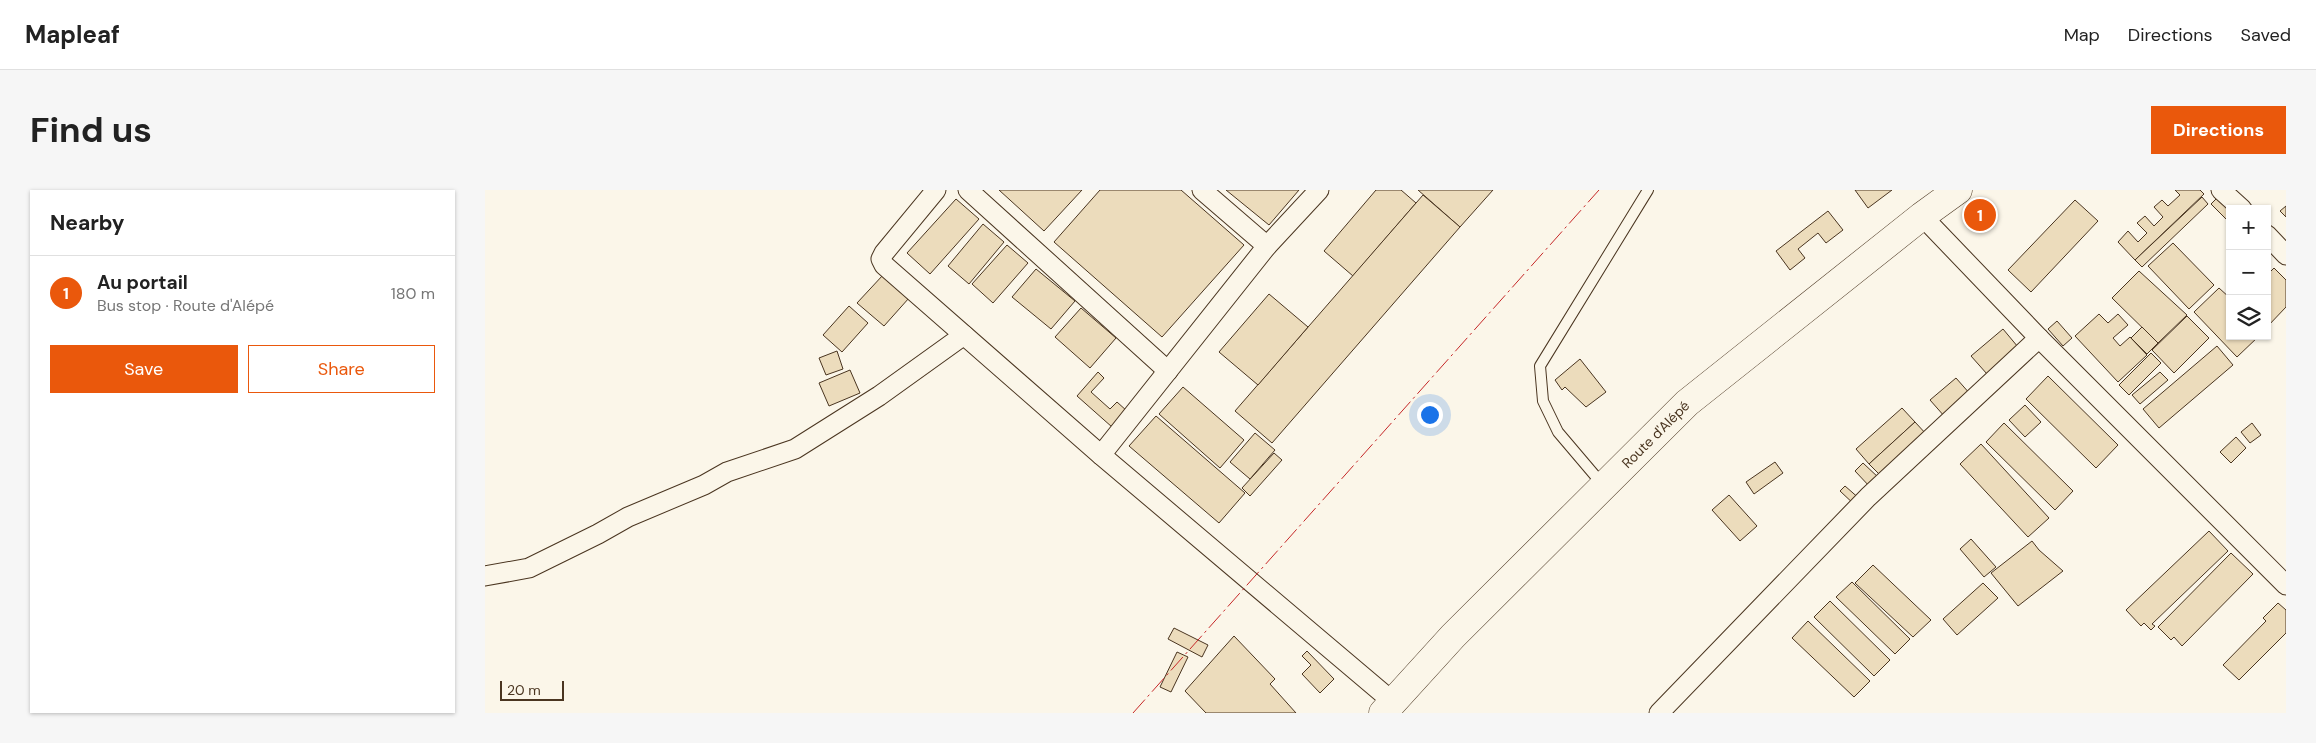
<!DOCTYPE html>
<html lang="en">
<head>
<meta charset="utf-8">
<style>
	body { margin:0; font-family:"DM Sans",sans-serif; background:#f6f6f6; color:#222 }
	.controls { position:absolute; right:15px; top:15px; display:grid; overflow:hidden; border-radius:0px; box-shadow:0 1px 4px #0004 }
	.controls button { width:45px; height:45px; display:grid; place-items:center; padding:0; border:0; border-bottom:1px solid #e0e0e0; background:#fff; color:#222; font:25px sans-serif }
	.scale { position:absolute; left:15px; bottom:12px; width:64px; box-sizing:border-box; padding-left:5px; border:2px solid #4a3520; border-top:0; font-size:14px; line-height:18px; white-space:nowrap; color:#4a3520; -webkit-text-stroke:4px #fbf6e9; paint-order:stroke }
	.you { position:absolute; left:944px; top:224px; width:18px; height:18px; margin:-12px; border:4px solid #fff; border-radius:50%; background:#1a73e8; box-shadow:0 0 0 8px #1a73e833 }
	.badge { display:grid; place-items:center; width:32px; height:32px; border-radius:50%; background:#ea580c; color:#fff; font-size:16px; font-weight:700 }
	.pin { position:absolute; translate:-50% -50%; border:2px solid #fff; box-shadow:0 1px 5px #0006 }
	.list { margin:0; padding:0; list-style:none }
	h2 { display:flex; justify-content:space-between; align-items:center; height:65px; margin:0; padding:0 20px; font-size:21px }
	h2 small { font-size:16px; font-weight:400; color:#767676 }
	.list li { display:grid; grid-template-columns:32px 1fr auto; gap:15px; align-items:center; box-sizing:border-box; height:75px; padding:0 20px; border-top:1px solid #e0e0e0 }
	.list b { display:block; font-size:19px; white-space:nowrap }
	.list p { margin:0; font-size:16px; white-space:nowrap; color:#767676 }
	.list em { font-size:16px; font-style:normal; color:#767676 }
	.actions { display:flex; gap:10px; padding:15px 20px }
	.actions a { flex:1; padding:11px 0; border:1px solid #ea580c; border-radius:0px; text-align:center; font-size:18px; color:#ea580c }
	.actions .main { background:#ea580c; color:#fff }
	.icon { flex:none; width:28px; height:28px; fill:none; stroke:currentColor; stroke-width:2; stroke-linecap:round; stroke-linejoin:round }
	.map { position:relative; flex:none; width:1801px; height:523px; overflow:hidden; border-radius:0px }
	header { display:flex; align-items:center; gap:30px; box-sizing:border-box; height:70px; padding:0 25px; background:#fff; border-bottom:1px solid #e0e0e0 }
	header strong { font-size:24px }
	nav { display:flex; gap:28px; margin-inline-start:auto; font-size:18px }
	.intro { display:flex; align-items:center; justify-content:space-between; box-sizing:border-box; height:120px; padding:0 30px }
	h1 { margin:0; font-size:35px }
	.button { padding:12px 22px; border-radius:0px; background:#ea580c; color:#fff; font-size:18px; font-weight:700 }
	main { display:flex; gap:30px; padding:0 30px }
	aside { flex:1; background:#fff; border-radius:0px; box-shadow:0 1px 4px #0004 }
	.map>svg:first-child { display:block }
</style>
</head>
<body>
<header>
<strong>Mapleaf</strong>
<nav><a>Map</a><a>Directions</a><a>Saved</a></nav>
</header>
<div class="intro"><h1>Find us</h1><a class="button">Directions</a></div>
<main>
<aside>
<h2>Nearby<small></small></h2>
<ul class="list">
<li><span class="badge">1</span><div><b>Au portail</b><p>Bus stop · Route d'Alépé</p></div><em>180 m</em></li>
</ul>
<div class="actions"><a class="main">Save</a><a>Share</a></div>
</aside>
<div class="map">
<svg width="1801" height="523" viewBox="0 0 1801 523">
	<rect width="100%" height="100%" fill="#fbf6e9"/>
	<!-- building -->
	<g fill="#ecdcbc" stroke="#4a3520">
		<polygon points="514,0 597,0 559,41"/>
		<polygon points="615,0 696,0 759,55 677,147 569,52"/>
		<polygon points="741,0 814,0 784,35"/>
		<polygon points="891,0 916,0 931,13 868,86 839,61"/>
		<polygon points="933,0 1008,0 975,37"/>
		<polygon points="1370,0 1407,0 1383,18"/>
		<polygon points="1690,0 1715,0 1719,4 1650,70 1633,52 1643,41 1653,52 1662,43 1652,33 1660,26 1669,36 1678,27 1669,17 1677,10 1683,16 1695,5"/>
		<polygon points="938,5 975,37 787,253 750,221"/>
		<polygon points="1734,6 1745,19 1745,33 1726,14"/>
		<polygon points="1717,7 1723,14 1657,77 1650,70"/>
		<polygon points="471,9 494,29 445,84 422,63"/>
		<polygon points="1590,10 1613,31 1546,102 1523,80"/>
		<polygon points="1801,16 1801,27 1795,21"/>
		<polygon points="1343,21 1358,40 1341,53 1333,43 1313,59 1320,68 1305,80 1291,61"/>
		<polygon points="498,34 519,52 484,94 463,76"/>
		<polygon points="1688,53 1729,95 1704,119 1663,76"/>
		<polygon points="522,55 543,73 508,113 487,94"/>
		<polygon points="1789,78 1801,90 1801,117 1782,137 1782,85"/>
		<polygon points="551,79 590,111 566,139 527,107"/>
		<polygon points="1654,81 1702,125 1673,153 1627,108"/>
		<polygon points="398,85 424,108 399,136 372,113"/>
		<polygon points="1734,98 1745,108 1745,146 1774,146 1752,167 1709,122"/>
		<polygon points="784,104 823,137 773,195 734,162"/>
		<polygon points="364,116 383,133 357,162 338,145"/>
		<polygon points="596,118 631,148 605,178 570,147"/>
		<polygon points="1614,124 1623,133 1633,124 1643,135 1628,148 1635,156 1645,147 1662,165 1633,192 1590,146"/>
		<polygon points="1702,126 1724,148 1689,183 1667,160"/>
		<polygon points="1572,131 1587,148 1578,156 1563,139"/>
		<polygon points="1657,137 1673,153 1662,164 1646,148"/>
		<polygon points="1518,139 1533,157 1502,184 1486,166"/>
		<polygon points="1732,156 1748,175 1674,238 1658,219"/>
		<polygon points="352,161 358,179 341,185 334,168"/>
		<polygon points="1666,163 1676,173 1644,205 1634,195"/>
		<polygon points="1095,169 1121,202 1101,217 1080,197 1077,200 1070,190"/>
		<polygon points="365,180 375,203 344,216 334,193"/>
		<polygon points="613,182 619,188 606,202 625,219 632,212 642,221 627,237 592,206"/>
		<polygon points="1675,182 1683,190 1655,214 1647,205"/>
		<polygon points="1563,186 1633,255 1611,278 1541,209"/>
		<polygon points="1471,188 1486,205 1460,227 1445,210"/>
		<polygon points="698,197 759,250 735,278 674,224"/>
		<polygon points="1540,215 1556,232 1540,247 1524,230"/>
		<polygon points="1417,218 1430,232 1384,274 1371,259"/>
		<polygon points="671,226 760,303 734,333 644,256"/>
		<polygon points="1430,232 1442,245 1397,287 1384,274"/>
		<polygon points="1519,233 1588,301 1570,320 1501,252"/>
		<polygon points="1767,233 1776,245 1765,253 1756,242"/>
		<polygon points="770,243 790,260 765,289 745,272"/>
		<polygon points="1751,247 1761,258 1746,273 1735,262"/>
		<polygon points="1496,254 1564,328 1543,347 1475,274"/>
		<polygon points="789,263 797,270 765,306 757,298"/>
		<polygon points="1290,272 1298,283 1269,304 1261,292"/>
		<polygon points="1378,273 1395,289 1386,298 1370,281"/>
		<polygon points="1360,296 1376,310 1371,316 1355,301"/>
		<polygon points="1244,305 1272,336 1255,351 1227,320"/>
		<polygon points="1724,341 1743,361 1667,434 1670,436 1666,440 1659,433 1656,436 1641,420"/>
		<polygon points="1486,349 1511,377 1499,387 1475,359"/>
		<polygon points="1547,351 1554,360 1578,381 1533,416 1506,383"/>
		<polygon points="1746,363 1768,384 1697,456 1689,447 1686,450 1673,437"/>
		<polygon points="1388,375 1446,430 1428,447 1370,393"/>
		<polygon points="1367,392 1425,449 1410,464 1351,407"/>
		<polygon points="1498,393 1513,408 1472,445 1458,429"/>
		<polygon points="1345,411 1405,470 1389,486 1329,427"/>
		<polygon points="1793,413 1801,420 1801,443 1754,490 1738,475 1781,431 1778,428"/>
		<polygon points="1323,431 1385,491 1369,507 1307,448"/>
		<polygon points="689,438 723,455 717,467 683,449"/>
		<polygon points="749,446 790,489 785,494 811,523 721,523 700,501"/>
		<polygon points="822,461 849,489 835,503 817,484 826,475 817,466"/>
		<polygon points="692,462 703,467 686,502 675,497"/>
	</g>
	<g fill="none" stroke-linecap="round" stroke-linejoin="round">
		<defs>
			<polyline id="service" points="1118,295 1073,242 1058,211 1055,176 1163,0"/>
			<g id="minor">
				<polyline points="451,0 399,63 396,69 399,75 616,265 908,512"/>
				<polyline points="483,0 683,181"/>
				<polyline points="717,0 782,56"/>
				<polyline points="1736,0 1757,19"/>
				<polyline points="1437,26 1554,148 1801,395"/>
				<polyline points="1782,45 1801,65"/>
				<polyline points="616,265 782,56 834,0"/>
				<polyline points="0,386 44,378 113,344 143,327 219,295 242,282 310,259 394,206 479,145"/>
				<polyline points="1174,523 1383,307 1554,148"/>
			</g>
			<g id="secondary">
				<path id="s1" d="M898,523L968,446L1202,213L1437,26L1473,0"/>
			</g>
		</defs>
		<!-- service casing -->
		<use href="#service" stroke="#4a3520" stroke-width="12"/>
		<!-- minor casing -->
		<use href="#minor" stroke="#4a3520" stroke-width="21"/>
		<!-- secondary casing -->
		<use href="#secondary" stroke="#4a3520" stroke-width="29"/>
		<!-- service -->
		<use href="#service" stroke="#fbf6e9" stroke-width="10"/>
		<!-- minor -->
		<use href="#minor" stroke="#fbf6e9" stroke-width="19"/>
		<!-- secondary -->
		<use href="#secondary" stroke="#fbf6e9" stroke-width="28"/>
		<!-- power -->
		<polyline stroke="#c62828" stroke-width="1" stroke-dasharray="18 4 2.5 4" stroke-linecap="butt" points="648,523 1114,0"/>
	</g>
	<g text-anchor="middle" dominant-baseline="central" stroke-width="4" stroke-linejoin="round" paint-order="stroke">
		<!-- street labels -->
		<g font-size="14" fill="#4a3520" stroke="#fbf6e9">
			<text stroke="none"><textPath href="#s1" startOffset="390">Route d'Alépé</textPath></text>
		</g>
	</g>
</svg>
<div class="controls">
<button>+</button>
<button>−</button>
<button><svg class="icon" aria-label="layers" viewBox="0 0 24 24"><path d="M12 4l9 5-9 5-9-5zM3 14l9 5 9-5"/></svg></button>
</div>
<div class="scale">20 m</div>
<div class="you"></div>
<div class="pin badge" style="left:1495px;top:25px">1</div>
</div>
</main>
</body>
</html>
